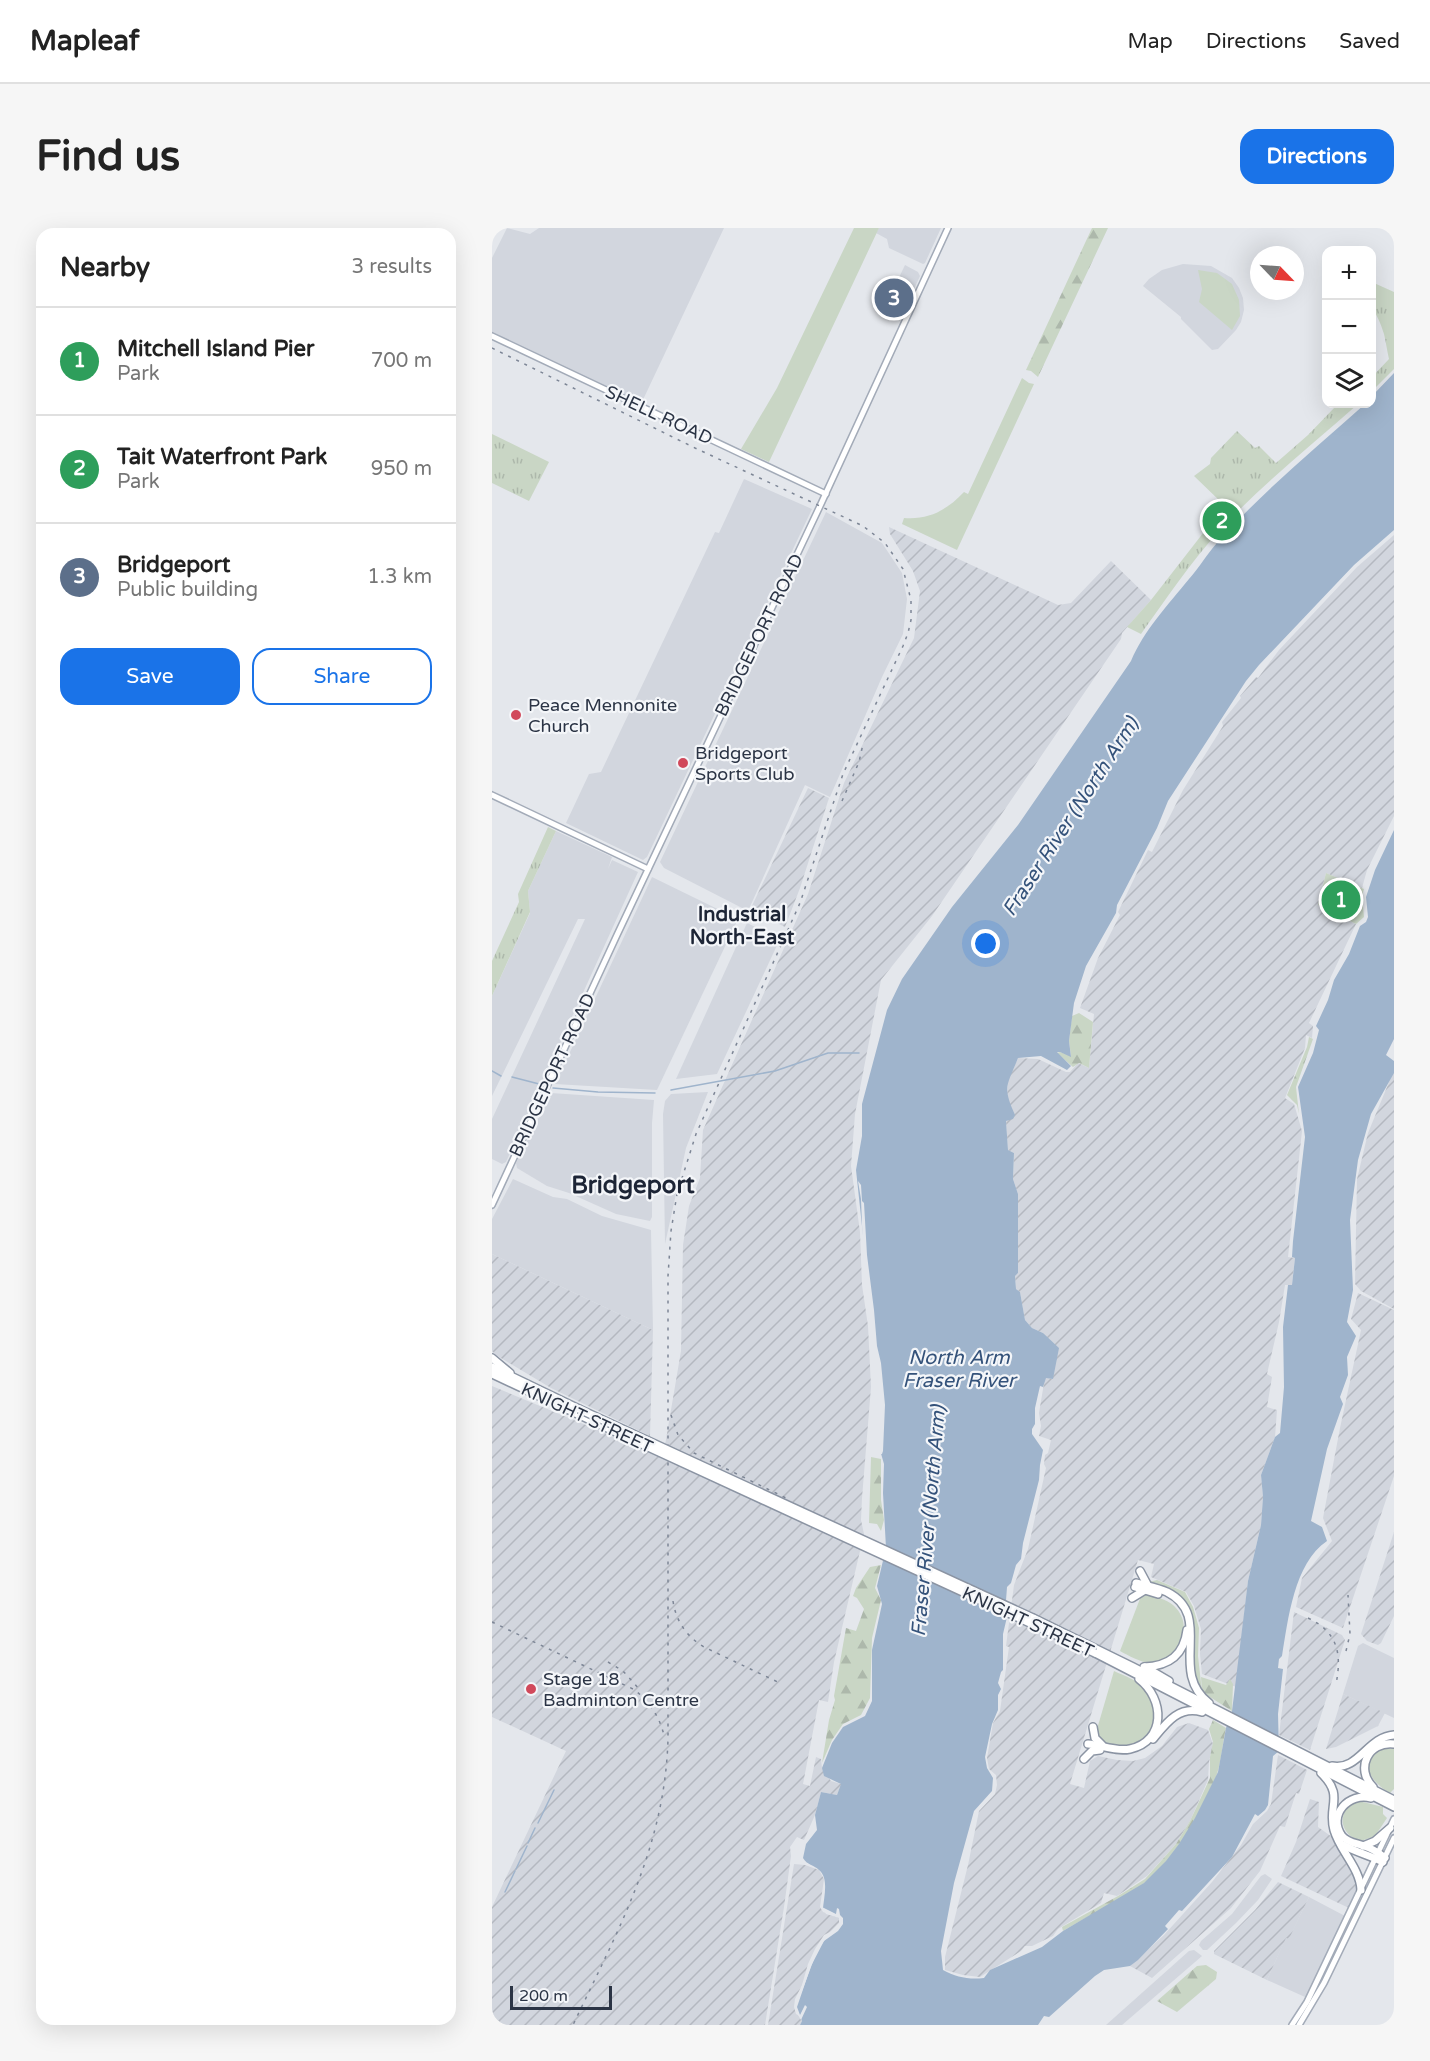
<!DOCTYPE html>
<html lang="en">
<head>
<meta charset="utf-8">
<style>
	body { margin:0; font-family:"Varela Round",sans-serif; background:#f6f6f6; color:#222 }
	.controls { position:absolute; right:18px; top:18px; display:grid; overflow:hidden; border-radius:12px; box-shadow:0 6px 24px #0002 }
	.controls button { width:54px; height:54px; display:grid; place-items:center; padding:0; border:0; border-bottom:2px solid #e0e0e0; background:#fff; color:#222; font:30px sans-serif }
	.compass { position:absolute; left:758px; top:18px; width:54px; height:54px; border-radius:50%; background:#fff; box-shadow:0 6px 24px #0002; rotate:115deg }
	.scale { position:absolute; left:18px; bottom:15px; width:102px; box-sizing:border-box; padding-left:6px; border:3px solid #2b3445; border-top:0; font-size:16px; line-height:21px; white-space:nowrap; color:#2b3445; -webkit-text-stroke:4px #f4f6f9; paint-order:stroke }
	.you { position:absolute; left:494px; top:716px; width:21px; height:21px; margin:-15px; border:4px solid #fff; border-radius:50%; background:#1a73e8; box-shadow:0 0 0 9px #1a73e833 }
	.badge { display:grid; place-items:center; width:39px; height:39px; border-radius:50%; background:#1a73e8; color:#fff; font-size:20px; font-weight:700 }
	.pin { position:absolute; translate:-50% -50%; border:3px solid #fff; box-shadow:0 2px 6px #0006 }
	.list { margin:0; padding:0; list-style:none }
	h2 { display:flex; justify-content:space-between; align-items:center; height:78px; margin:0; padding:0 24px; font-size:26px }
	h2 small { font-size:20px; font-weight:400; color:#767676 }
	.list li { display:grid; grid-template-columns:39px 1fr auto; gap:18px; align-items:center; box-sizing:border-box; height:108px; padding:0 24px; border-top:2px solid #e0e0e0 }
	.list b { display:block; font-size:22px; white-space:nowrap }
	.list p { margin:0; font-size:20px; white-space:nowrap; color:#767676 }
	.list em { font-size:20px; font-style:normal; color:#767676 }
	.actions { display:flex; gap:12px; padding:18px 24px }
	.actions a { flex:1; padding:14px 0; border:2px solid #1a73e8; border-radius:18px; text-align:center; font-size:21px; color:#1a73e8 }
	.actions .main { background:#1a73e8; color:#fff }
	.icon { flex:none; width:33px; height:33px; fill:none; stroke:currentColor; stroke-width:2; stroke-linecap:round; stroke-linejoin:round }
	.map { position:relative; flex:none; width:902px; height:1797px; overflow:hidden; border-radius:18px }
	header { display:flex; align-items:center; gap:36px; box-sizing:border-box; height:84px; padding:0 30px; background:#fff; border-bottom:2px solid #e0e0e0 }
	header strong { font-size:28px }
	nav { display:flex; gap:33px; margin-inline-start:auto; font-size:21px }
	.intro { display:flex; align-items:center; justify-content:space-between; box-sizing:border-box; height:144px; padding:0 36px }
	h1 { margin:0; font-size:42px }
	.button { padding:15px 27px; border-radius:18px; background:#1a73e8; color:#fff; font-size:21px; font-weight:700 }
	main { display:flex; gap:36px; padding:0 36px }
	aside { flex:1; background:#fff; border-radius:18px; box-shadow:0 6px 24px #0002 }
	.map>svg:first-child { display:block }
</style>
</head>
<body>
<header>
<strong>Mapleaf</strong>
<nav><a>Map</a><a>Directions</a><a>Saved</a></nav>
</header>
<div class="intro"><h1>Find us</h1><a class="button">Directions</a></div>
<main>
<aside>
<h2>Nearby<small>3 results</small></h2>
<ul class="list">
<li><span class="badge" style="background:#2e9e5b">1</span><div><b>Mitchell Island Pier</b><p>Park</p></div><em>700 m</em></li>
<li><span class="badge" style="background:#2e9e5b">2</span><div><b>Tait Waterfront Park</b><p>Park</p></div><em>950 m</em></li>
<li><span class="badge" style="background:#5c6f8a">3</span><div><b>Bridgeport</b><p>Public building</p></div><em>1.3 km</em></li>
</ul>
<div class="actions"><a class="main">Save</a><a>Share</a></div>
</aside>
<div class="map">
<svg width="902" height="1797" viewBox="0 0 902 1797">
	<defs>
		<pattern id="industrial-furrows" width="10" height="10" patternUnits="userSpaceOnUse" patternTransform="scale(1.5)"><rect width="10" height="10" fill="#d2d6de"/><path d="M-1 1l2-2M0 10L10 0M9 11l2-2" fill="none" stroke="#b4b8c0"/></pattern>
		<pattern id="forest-firs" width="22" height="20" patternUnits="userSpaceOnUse" patternTransform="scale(1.5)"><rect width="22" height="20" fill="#c9d6c5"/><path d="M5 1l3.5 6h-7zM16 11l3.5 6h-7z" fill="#adb8ab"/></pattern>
		<pattern id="park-tufts" width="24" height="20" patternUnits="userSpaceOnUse" patternTransform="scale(1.5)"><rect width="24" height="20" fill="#c9d6c5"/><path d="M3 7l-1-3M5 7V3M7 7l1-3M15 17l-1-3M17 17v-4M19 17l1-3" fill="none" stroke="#adb8ab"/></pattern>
	</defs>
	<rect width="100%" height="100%" fill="#e4e7ec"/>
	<!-- built -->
	<g fill="#d2d6de">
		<polygon points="15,0 38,6 47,0 232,0 149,176 0,106 0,30"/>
		<polygon points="387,0 449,0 433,35 431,36 397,20 395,11 384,5"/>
		<polygon points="691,36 719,38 740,50 747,60 751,70 752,82 749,94 744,102 726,121 720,122 689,91 689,89 651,58 657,51 670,42"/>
		<polygon points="413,37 426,44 428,48 410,87 393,79"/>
		<polygon points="252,251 320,281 155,629 151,632 74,595 97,546 109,544 223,304 227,305"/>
		<polygon points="334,284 390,315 410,345 415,371 411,406 390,449 338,569 313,557 256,683 172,640 168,634"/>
		<polygon points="64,603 120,629 116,641 120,632 146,644 14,934 10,936 0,931 0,891 93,691 86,691 0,868 0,768 38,685 36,663"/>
		<polygon points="160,649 246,691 165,862 63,856"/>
		<polygon points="255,695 288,711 225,846 184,851"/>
		<polygon points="216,864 194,920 173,1016 171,886 173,873 179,866"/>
		<polygon points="59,865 162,872 160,895 160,989 158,993 124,986 77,965 55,958 25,940 24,935"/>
		<polygon points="21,951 61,969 75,971 110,988 159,1002 161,1102 0,1026 0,991"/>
		<polygon points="871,1415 902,1430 902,1490 851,1466 866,1418"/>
		<polygon points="773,1646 780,1651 766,1672 744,1695 715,1722 711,1722 707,1717 709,1713 740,1686 769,1648"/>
		<polygon points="817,1669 853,1688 816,1767 813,1769 775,1752 794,1709 797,1710"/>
		<polygon points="702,1722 710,1728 630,1797 614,1797 697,1723"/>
	</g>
	<!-- industrial -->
	<g fill="url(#industrial-furrows)">
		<polygon points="397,299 566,377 579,375 619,333 659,372 630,405 629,411 440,688 389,752 363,886 359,938 368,1004 370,1057 376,1098 379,1159 370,1270 369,1292 372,1306 342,1434 336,1474 327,1472 311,1556 318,1558 324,1529 329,1531 330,1540 339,1553 349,1556 349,1557 345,1567 329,1564 323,1587 312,1612 305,1609 298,1619 299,1628 292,1679 273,1797 0,1797 0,1679 74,1523 0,1489 0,1158 171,1229 189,1123 191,1017 197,978 208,950 211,902 316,666 352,555 422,410 428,363 421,343 398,306"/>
		<polygon points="902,307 902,588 875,642 870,660 834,645 826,677 864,696 817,795 821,798 820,810 814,807 813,820 793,870 802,876 810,903 796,1029 803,1030 800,1057 793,1057 787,1094 775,1146 780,1149 775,1179 785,1182 783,1209 769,1247 771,1269 769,1297 756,1353 744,1459 710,1446 708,1426 709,1401 702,1378 694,1364 659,1349 662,1336 646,1332 578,1556 592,1560 598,1533 606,1528 625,1532 641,1533 653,1530 670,1518 685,1499 697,1495 716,1502 721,1516 717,1534 716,1552 698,1593 684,1616 655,1648 625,1668 612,1665 609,1675 566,1701 561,1708 540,1718 533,1718 529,1723 488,1749 471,1747 453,1742 453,1729 476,1637 487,1583 503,1566 505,1557 504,1547 497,1541 495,1530 501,1495 508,1483 517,1419 514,1418 522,1357 536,1321 554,1240 552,1236 553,1227 556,1225 559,1212 547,1208 549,1198 547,1185 553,1149 561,1151 551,1105 540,1100 533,1092 528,1064 524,1061 523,1048 526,1045 526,966 521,951 522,925 516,922 514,893 522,887 515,869 516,852 526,830 546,831 574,844 578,844 586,835 597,840 602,786 588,780 606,730 628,687 626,684 656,622 660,624 691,562 731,498 730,494 749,470 748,468 764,449 766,450 787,422 865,339"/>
		<polygon points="316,560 337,570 308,660 293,699 258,682"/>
		<polygon points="902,842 902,1081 869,1063 863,1056 865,951 876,905"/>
		<polygon points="0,1026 161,1102 158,1208 59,1160 4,1127 0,1123"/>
		<polygon points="866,1065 902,1082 902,1248 851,1400 804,1379 810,1350 840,1313 831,1290 848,1200 869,1102 859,1091"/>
		<polygon points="902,1304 902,1388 889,1415 886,1417 875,1413 869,1406"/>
		<polygon points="802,1384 850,1407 853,1412 818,1522 787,1507"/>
		<polygon points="851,1466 893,1485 886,1498 844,1519 834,1521"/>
		<polygon points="786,1527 815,1542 807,1566 804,1565 793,1599 788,1598 768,1643 739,1680 660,1750 638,1738 672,1707 720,1654 749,1617 761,1596 775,1583 779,1576"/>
		<polygon points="818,1571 827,1574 826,1599 843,1611 866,1653 866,1664 857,1680 789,1648 804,1614"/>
		<polygon points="302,1636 313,1637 327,1642 332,1651 328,1679 331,1684 348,1690 347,1695 340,1703 332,1707 323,1721 316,1736 310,1757 303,1771 302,1779 304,1786 308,1788 310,1793 308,1797 276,1797"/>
		<polygon points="786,1654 817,1669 797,1711 794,1710 775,1752 722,1726 722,1723 763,1682"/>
	</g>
	<!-- grass -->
	<g fill="#c9d6c5">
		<polygon points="362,0 387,0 277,234 249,221 285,160"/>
		<polygon points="706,42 725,45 740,56 747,72 748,88 740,102 707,74 710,61"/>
		<path d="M530,150L537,155L542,156L465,322L410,296L412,290C437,292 455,282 472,264L476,266Z"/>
		<path d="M665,1352L693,1364L701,1379L707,1400L706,1428L710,1464C693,1436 717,1391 687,1369C679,1363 667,1359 657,1354Z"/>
		<path d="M655,1367C664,1369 674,1371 681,1377C704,1397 688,1435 658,1435C648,1434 637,1428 628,1423L649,1368Z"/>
		<path d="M622,1443C633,1448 647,1453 655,1462C692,1506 610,1543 605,1501Z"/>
		<path d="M894,1520L902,1521V1561L898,1565C877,1554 863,1528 894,1520Z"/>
		<path d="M867,1573L891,1579V1586L895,1590L883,1608L869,1613C846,1607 844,1580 867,1573Z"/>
	</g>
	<!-- forest -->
	<g fill="url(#forest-firs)">
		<polygon points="600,0 616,0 546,149 539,143 534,142"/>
		<polygon points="587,785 601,794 597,840 587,835 581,839 565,825 568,824 579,828 577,813 580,788"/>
		<polygon points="817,809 821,811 804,859 807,886 805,877 795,867 815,819"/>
		<polygon points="379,1229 389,1231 389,1272 392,1292 389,1303 385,1296 377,1295"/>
		<polygon points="389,1337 383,1360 389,1372 380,1410 378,1470 369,1487 351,1496 340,1512 330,1535 337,1492 343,1472 342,1468 354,1400 364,1403 372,1381 365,1370 361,1368 364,1360 378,1339"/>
		<polygon points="709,1449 734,1457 738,1451 741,1456 740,1483 710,1464"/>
		<path d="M721,1492L734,1500C731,1513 729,1534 725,1546C714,1578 679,1637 651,1656C626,1674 597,1687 571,1703L570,1699L626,1668L653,1651L684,1616L698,1593L718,1550V1529L721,1514L717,1501Z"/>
		<polygon points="714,1737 725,1744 724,1751 685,1784 665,1773 705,1738"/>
	</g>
	<!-- park -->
	<g fill="url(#park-tufts)">
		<path d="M882,55L902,64V141L880,163V149L897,131C895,123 894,114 892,106C885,81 876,84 882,55Z"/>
		<path d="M840,176H866C820,217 769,257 727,303C698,335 674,371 649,406L635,399L659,372L715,300L729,285L730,275L702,248L718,236L719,230L745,203L763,220L767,218L784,235L816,207L843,179Z"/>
		<polygon points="0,206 57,234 37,273 0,255"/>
		<polygon points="56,599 64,603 36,663 38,684 0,768 0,733 27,674 26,666"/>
		<polygon points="834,645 872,661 870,668 872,689 864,696 826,677"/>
	</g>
	<!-- water -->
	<path fill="#9fb4cc" d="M902,145V302L862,337L767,437L754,453L676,573L665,600L625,677L624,685L594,738L582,775L577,813L579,829L568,824H565L579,838L575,842L549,828L526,830C515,858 510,858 523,887L521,891L514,893L516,922L522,925L521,951L526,966V1045L523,1048L524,1061L528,1064L533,1092L540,1100L551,1105L567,1120L561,1151L554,1150L551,1159L548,1158L543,1180V1196L540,1201V1206L551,1222L548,1237L547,1252L531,1315L529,1331L524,1337L519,1355L515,1359L513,1386L515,1389L511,1406V1442L509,1444L506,1455L509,1461L506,1467V1482L500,1496L493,1529L495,1540L501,1550L500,1563L482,1583L462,1655L449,1723L451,1742C464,1749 477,1752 492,1750L498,1742L550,1719L571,1703L652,1655L674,1633L687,1616L703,1590L726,1544L734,1500L740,1483L756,1353L769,1297L771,1269L769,1247L783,1209L788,1205L792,1159L791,1099L796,1057H800L803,1030L800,1029L801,1013L813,909L806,859L821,825L827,802L824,798L836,772L842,752L857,726L868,698L874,694L876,689L874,669L883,642L902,602V811L894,827L902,833V845L879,886L866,932L858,992L861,1062L855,1094L864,1108L855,1129L856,1147L848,1169L851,1176L835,1221L819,1293L830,1299L835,1313C802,1335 796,1392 790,1428L787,1431L786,1440L791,1441L786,1486L787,1523L781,1528L776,1577L773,1582L766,1588L763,1586L740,1629L690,1683L687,1682L673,1698L676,1701L646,1732L638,1738L612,1742L603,1748L557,1789L552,1788L546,1797H308L310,1793L304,1779L325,1723L334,1710L346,1700L348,1690L338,1687L331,1680C332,1669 337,1650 327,1642C322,1637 315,1637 311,1630L314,1616L325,1602L323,1587L329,1564L345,1567L349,1556L332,1548L330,1540L340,1515L351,1499L373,1488L380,1473V1422L390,1376L385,1358L394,1320L391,1265L392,1236L388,1222L389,1175L364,942L370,908V876L395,782L410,751L460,679L526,597L639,433C652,402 676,377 697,351C707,340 715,326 725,315C770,264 823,221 873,176H880V168Z"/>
	<!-- pier -->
	<g fill="#e4e7ec">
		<polygon points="366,953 369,957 370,973 372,975 375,1027 382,1082 385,1118 389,1135 393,1177 391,1223 390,1226 386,1226 386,1174 372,1048 369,971"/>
		<polygon points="330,1679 344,1686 345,1680 347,1681 348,1687 351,1690 351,1696 346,1703 332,1713 319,1738 305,1779 308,1787 313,1777 315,1779 309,1792 303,1782 303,1776 317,1739 324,1722 332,1710 347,1695 347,1690 334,1686"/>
	</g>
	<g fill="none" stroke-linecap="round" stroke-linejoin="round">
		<!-- stream -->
		<g stroke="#9fb4cc" stroke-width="1.5">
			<polyline points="0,843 9,848"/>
			<polyline points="20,849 51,857"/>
			<polyline points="61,860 106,864 163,865"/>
			<polyline points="179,862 283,843 336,825 367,825"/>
			<polyline points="46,1595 62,1562"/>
			<polyline points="36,1615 43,1600"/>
			<polyline points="24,1641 35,1618"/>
			<polyline points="13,1664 23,1643"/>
		</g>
		<defs>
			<g id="major">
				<polyline points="0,108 334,266"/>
				<polyline points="0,567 156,641"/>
				<polyline points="0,977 125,707 328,278 456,0"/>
				<polyline points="800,1797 815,1774 902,1591"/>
				<polyline points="807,1797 832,1755 902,1610"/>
			</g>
			<g id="highway">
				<polyline points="0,1130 18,1145"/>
				<polyline points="0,1139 87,1181"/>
				<polyline points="0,1146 141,1212"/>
				<polyline points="648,1343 656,1358"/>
				<path d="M644,1355C655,1358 666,1360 675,1364C723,1388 675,1443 717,1475"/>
				<polyline points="643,1359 666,1366"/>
				<polyline points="640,1370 653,1362"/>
				<polyline points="541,1390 641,1439 902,1572"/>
				<polyline points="603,1425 902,1579"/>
				<path d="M652,1439C677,1438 692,1427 695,1402"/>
				<polyline points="653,1439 677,1453"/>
				<polyline points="601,1499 603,1510 610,1517"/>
				<path d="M661,1511C674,1495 687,1477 710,1484"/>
				<path d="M596,1516C609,1517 624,1524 638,1521C674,1513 673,1471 647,1451"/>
				<polyline points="592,1531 600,1523 608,1522"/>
				<path d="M840,1538C867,1543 875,1509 902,1507"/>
				<path d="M829,1545C853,1568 835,1578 842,1602C848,1623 868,1640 869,1662"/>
				<path d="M881,1559C863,1541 876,1513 902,1516"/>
				<path d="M879,1570C857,1564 835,1587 850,1608C856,1615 864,1615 872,1618C879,1620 887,1625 893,1630"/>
				<path d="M849,1616C863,1624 877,1627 891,1634"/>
				<polyline points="871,1618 883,1613 898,1600"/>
			</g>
		</defs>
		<!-- major casing -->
		<use href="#major" stroke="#a3abb8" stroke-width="8"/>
		<!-- highway casing -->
		<use href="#highway" stroke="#8b94a3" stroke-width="10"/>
		<!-- major -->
		<use href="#major" stroke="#fff" stroke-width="5"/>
		<!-- highway -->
		<use href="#highway" stroke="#fff" stroke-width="7"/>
		<!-- rail -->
		<g stroke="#7d8696" stroke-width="1.5" stroke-dasharray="3 6" stroke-linecap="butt">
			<path d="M0,120L203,220L371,298L393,315L411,341L419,372V392L416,405L411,418L351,546L308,675L204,906L185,966L179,1003L176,1048V1511C173,1619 126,1702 81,1797"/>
			<polyline points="350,573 367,534 371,516"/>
			<polyline points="179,1187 186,1207 202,1225 296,1271"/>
			<path d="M181,1373C184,1393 194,1408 212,1419L290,1456"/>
			<path d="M816,1390C846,1404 850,1426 844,1456"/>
			<path d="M0,1394L141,1461C157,1472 167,1488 172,1507"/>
			<polyline points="854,1423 858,1406 856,1367"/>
			<polyline points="116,1434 131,1443 147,1461"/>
		</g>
		<defs>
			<g id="highway-bridge">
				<polyline points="87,1181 541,1390"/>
				<polyline points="141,1212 603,1425"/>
			</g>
		</defs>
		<!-- highway-bridge casing -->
		<use href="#highway-bridge" stroke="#8b94a3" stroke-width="10" stroke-linecap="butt"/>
		<!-- highway-bridge -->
		<use href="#highway-bridge" stroke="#fff" stroke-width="7"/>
	</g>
	<!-- markers -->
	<g fill="#d1495b" stroke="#f4f6f9" stroke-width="2">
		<circle cx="24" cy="487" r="6"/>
		<circle cx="191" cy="535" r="6"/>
		<circle cx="39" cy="1461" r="6"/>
	</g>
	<g text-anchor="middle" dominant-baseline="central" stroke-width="4.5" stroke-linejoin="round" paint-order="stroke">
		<!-- street labels -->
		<g font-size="18" fill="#2b3445" stroke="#f4f6f9">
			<text transform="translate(167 187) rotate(25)">SHELL ROAD</text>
			<text transform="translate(267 407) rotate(-64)">BRIDGEPORT ROAD</text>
			<text transform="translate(60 847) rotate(-65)">BRIDGEPORT ROAD</text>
			<text transform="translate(95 1190) rotate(25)">KNIGHT STREET</text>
			<text transform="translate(536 1394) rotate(25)">KNIGHT STREET</text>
		</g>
		<!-- poi labels -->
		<g font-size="18" fill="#2b3445" stroke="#f4f6f9" text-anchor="start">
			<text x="36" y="477">Peace Mennonite<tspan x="36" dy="21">Church</tspan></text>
			<text x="203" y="525">Bridgeport<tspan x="203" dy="21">Sports Club</tspan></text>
			<text x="51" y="1451">Stage 18<tspan x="51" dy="21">Badminton Centre</tspan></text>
		</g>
		<!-- water labels -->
		<g font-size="20" font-style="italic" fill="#34527a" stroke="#f4f6f9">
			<text transform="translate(579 589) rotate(-57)">Fraser River (North Arm)</text>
			<text x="467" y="1130">North Arm<tspan x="467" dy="23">Fraser River</tspan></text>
			<text transform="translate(437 1293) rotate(-85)">Fraser River (North Arm)</text>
		</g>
		<!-- neighbourhood labels -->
		<g font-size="20" font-weight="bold" fill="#1d2536" stroke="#f4f6f9">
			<text x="250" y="687">Industrial<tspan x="250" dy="23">North-East</tspan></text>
		</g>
		<!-- district labels -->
		<g font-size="24" font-weight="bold" fill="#1d2536" stroke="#f4f6f9">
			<text x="141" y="957">Bridgeport</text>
		</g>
	</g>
</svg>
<div class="controls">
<button>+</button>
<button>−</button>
<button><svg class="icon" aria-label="layers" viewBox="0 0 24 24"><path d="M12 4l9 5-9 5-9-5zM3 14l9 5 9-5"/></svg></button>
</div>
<svg class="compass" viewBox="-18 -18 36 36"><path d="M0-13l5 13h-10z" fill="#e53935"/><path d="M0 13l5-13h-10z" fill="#767676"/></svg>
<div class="scale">200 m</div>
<div class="you"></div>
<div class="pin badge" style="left:849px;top:672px;background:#2e9e5b">1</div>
<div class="pin badge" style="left:730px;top:293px;background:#2e9e5b">2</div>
<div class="pin badge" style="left:402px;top:70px;background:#5c6f8a">3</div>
</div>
</main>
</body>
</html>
